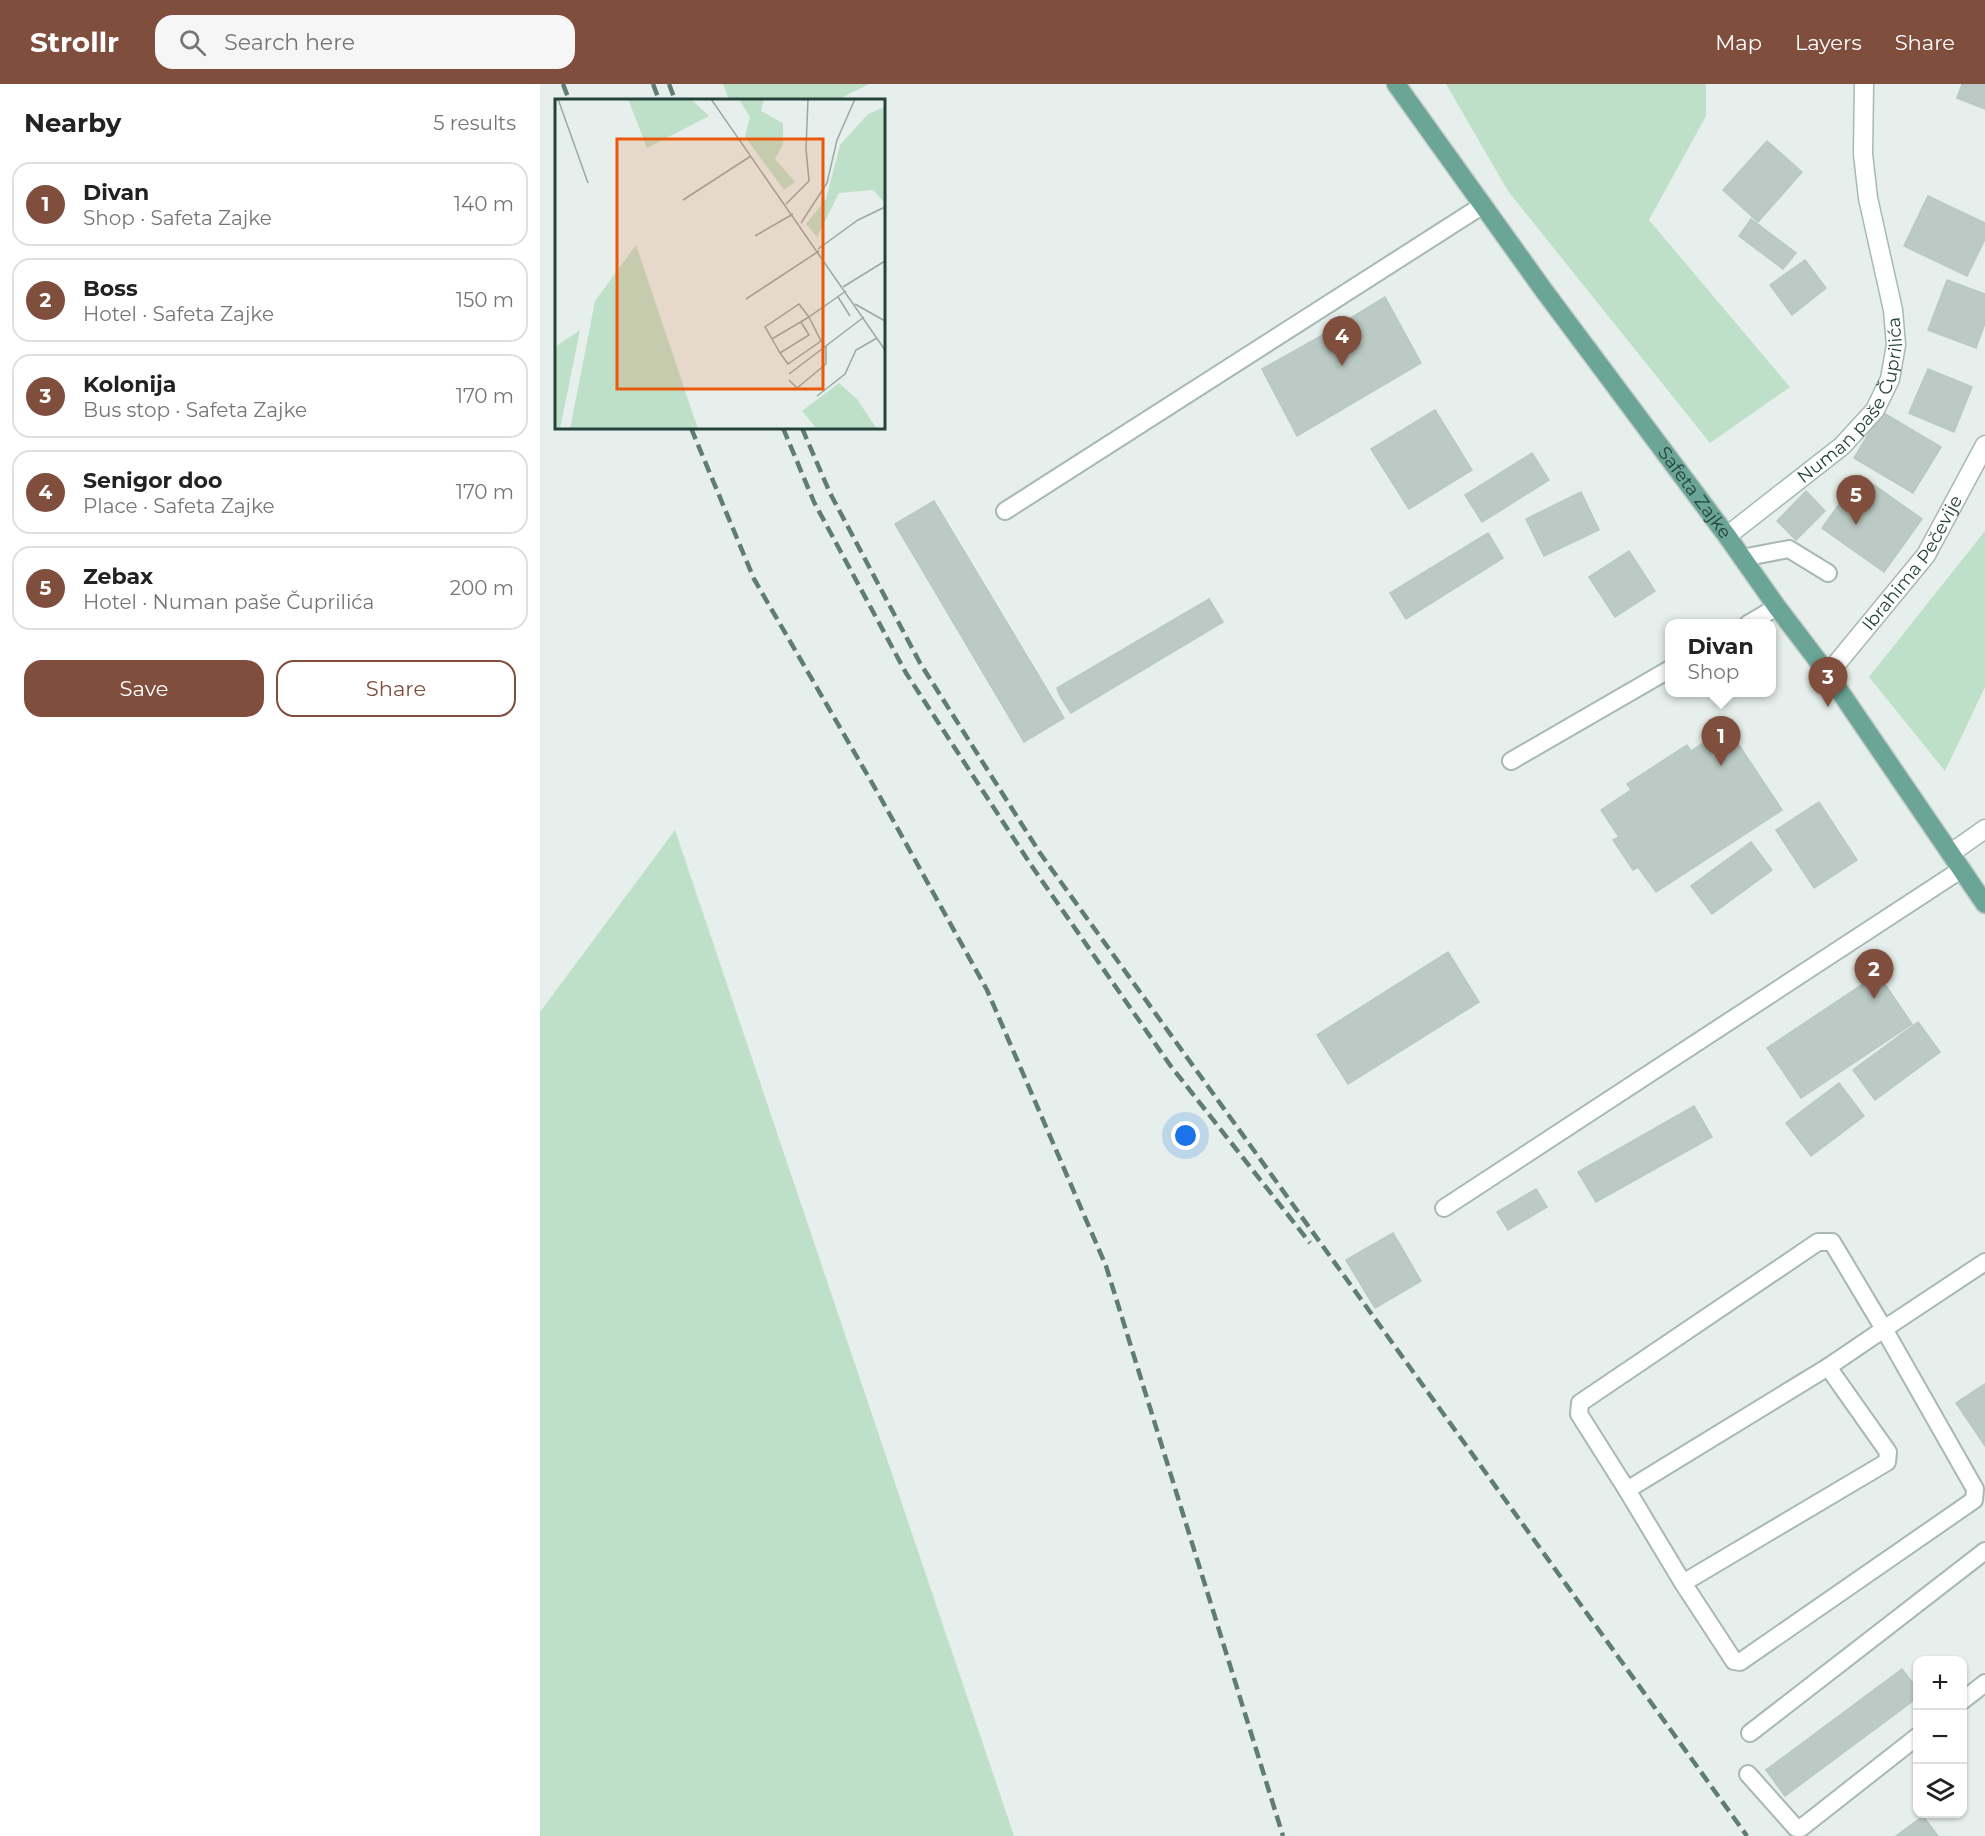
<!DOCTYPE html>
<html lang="en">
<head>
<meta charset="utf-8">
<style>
	body { margin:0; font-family:Montserrat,sans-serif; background:#f6f6f6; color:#222 }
	.controls { position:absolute; right:18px; bottom:18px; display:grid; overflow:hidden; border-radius:12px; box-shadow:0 2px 4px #0004 }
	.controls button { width:54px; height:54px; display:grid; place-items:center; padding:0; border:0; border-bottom:2px solid #e0e0e0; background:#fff; color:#222; font:30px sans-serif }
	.you { position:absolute; left:646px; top:1052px; width:21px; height:21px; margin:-15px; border:4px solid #fff; border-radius:50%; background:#1a73e8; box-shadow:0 0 0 9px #1a73e833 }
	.badge { display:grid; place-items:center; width:39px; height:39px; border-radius:50%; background:#804e3d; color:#fff; font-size:20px; font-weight:700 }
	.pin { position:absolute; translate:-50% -50px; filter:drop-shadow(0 2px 3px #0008) }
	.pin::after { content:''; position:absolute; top:32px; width:21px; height:18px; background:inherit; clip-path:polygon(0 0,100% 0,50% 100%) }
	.popup { position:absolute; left:1125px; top:535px; width:111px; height:78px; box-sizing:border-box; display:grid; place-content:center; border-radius:12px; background:#fff; filter:drop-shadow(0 2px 4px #0005); font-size:20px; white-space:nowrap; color:#767676 }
	.popup b { font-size:22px; color:#222 }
	.popup::after { content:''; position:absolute; left:50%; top:100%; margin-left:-12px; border:12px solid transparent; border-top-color:#fff }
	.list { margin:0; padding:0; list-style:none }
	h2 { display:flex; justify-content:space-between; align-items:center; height:78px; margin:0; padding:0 24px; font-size:26px }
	h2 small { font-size:20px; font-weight:400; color:#767676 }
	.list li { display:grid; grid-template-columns:39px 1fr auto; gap:18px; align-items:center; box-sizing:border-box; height:84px; margin:0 12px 12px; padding:0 12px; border:2px solid #e0e0e0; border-radius:18px }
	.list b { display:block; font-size:22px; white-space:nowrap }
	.list p { margin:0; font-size:20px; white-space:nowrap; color:#767676 }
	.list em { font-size:20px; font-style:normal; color:#767676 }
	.actions { display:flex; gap:12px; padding:18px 24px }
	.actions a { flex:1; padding:14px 0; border:2px solid #804e3d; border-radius:18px; text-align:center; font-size:21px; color:#804e3d }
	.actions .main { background:#804e3d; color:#fff }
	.icon { flex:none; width:33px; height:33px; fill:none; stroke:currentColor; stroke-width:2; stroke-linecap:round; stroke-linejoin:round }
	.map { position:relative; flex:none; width:1445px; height:1752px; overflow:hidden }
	header { display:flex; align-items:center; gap:36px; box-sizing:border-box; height:84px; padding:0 30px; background:#804e3d; color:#fff }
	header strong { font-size:28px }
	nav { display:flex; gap:33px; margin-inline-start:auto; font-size:21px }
	.search { width:420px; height:54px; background:#f6f6f6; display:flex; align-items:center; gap:15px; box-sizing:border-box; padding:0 21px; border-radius:18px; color:#767676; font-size:22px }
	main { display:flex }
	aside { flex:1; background:#fff }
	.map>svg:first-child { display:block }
</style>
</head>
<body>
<header>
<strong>Strollr</strong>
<div class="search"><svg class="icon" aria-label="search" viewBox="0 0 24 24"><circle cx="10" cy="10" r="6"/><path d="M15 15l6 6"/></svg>Search here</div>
<nav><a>Map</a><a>Layers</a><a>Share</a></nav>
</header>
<main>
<aside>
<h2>Nearby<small>5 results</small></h2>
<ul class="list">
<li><span class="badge">1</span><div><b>Divan</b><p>Shop · Safeta Zajke</p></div><em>140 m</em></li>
<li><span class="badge">2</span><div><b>Boss</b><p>Hotel · Safeta Zajke</p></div><em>150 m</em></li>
<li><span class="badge">3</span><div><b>Kolonija</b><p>Bus stop · Safeta Zajke</p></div><em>170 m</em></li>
<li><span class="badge">4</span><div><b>Senigor doo</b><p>Place · Safeta Zajke</p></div><em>170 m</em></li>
<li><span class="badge">5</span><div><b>Zebax</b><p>Hotel · Numan paše Čuprilića</p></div><em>200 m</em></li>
</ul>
<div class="actions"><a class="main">Save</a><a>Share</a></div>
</aside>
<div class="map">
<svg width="1445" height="1752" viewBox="0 0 1445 1752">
	<rect width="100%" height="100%" fill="#e6efeb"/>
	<!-- green -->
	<g fill="#bfe0c8">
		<polygon points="183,0 329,0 297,16 189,16"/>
		<polygon points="906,0 1166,0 1166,32 1109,136 1250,303 1170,359 968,107"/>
		<polygon points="1445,447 1445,603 1405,687 1329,593"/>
		<polygon points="135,746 474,1752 0,1752 0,928"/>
	</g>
	<!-- building -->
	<g fill="#bbcac4" stroke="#b8c9c2" stroke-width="1.5">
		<polygon points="1422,0 1445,0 1445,25 1417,14"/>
		<polygon points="1227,57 1262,88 1218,138 1183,106"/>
		<polygon points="1388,112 1445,139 1445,155 1427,192 1364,162"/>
		<polygon points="1211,135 1256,169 1243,185 1199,152"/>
		<polygon points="1265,176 1286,204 1252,231 1230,201"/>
		<polygon points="1407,196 1445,210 1445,239 1436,264 1388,246"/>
		<polygon points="845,213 881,279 757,352 722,285 781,252"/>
		<polygon points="1388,285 1432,303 1414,348 1369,329"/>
		<polygon points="895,326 932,386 869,425 831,365"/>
		<polygon points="1342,328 1401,363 1373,409 1314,374"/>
		<polygon points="992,369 1009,396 942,438 925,411"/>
		<polygon points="1320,391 1382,435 1344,488 1282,444"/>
		<polygon points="1266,407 1285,427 1256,456 1237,437"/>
		<polygon points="1041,408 1059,446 1004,472 986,435"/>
		<polygon points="394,417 524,634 484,658 355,440"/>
		<polygon points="948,449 963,474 866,535 850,509"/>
		<polygon points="1089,467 1115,507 1075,533 1049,493"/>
		<polygon points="669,515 683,538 531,629 521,614 517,604"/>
		<polygon points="1187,643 1242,726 1116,808 1098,783 1093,786 1073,756 1079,753 1061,726 1091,706 1087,700 1147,661 1151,667"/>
		<polygon points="1279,718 1317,776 1274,804 1236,746"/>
		<polygon points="1211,758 1232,786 1172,830 1151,802"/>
		<polygon points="908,868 939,918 808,1000 777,951"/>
		<polygon points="1338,890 1372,940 1261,1014 1227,964"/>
		<polygon points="1378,938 1400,968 1335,1016 1313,986"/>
		<polygon points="1299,999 1324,1032 1271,1072 1246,1039"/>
		<polygon points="1154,1022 1172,1053 1056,1118 1038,1088"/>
		<polygon points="996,1105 1007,1123 968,1146 957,1128"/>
		<polygon points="853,1149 881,1197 835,1224 806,1176"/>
		<polygon points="1445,1300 1445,1362 1416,1319"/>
		<polygon points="1362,1585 1378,1606 1378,1613 1245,1712 1226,1686"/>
		<polygon points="1383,1732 1398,1752 1356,1752"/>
	</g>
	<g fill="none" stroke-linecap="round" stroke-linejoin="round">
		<defs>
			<g id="lane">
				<polyline points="465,427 943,121"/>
				<polyline points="1202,474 1249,465 1288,489"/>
				<polyline points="1208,540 1237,523"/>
				<polyline points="971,677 1130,585"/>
				<polyline points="904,1124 1422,785"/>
				<polygon points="1278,1158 1292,1158 1344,1245 1288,1283 1087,1406 1039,1330 1040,1319"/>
				<polyline points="1087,1406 1143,1499 1347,1378 1348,1368 1288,1283"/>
				<polyline points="1143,1499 1194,1577 1200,1578 1434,1416 1435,1405 1344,1245 1445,1178"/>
				<polyline points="1422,1617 1445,1599"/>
				<polyline points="1210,1649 1445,1467"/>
				<polyline points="1208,1690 1256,1744 1261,1744 1378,1652"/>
			</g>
			<g id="street">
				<path id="s1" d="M1288,590L1386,471L1445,361"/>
				<polyline points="1411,769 1445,745"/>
			</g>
			<g id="secondary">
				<path id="s2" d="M1187,452L1302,362L1335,326L1350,295L1356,261L1353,226L1328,114L1323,70L1324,0"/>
			</g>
			<g id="primary">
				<path id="s3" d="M856,0L1005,208L1187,452L1237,523L1288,590L1445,820"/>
			</g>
		</defs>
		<!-- lane casing -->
		<use href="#lane" stroke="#a8b8b2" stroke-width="20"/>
		<!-- street casing -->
		<use href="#street" stroke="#a8b8b2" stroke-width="21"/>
		<!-- secondary casing -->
		<use href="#secondary" stroke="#a4bbb3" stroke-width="21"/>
		<!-- primary casing -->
		<use href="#primary" stroke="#c2cac8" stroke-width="21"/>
		<!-- lane -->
		<use href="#lane" stroke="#fff" stroke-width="16"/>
		<!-- street -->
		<use href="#street" stroke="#fff" stroke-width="18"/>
		<!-- secondary -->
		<use href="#secondary" stroke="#fff" stroke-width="18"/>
		<!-- primary -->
		<use href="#primary" stroke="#6aa596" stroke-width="18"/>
		<!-- rail -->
		<g stroke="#5f7d75" stroke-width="4.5" stroke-dasharray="12 6" stroke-linecap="butt">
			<polyline points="23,0 29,16"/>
			<polyline points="113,0 119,16"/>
			<polyline points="129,0 135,16"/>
			<polyline points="151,344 214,495 339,711 447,906 566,1182 743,1752"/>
			<polyline points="243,344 274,418 366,589 491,781 630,981 770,1159"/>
			<polyline points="262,344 290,409 380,579 500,769 1207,1752"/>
		</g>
	</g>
	<g text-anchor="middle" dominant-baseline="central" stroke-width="5" stroke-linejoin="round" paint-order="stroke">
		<!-- street labels -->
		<g font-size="18" fill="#24423a" stroke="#f7fbf9">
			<text stroke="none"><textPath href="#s2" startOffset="192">Numan paše Čuprilića</textPath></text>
			<text stroke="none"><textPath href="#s3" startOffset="506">Safeta Zajke</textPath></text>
			<text stroke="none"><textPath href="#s1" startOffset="140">Ibrahima Pečevije</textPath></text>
		</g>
	</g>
	<!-- overview -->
	<g transform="translate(15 15)">
		<rect width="330" height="330" fill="#e6efeb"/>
		<path d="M73,0H136L154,17L92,49ZM184,0H209L206,12L228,24V45L220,60L240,83L229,91L190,38L195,18ZM330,8V104L318,91L284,94L262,138L251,125L271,100L285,46L313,15ZM81,146L143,330H15L40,202ZM25,231L5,330H0V248ZM284,284L302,300L322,330H262L247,312Z" fill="#bfe0c8"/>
		<path fill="none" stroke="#98aaa4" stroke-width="1.5" d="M3,0L33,84M156,0L330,251M128,101L196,57M231,105L254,82L251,50L253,0M246,124L272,84L282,41L300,0M200,137L238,115M263,150L303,121L330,108M288,188L330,162M283,198L295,217M191,200L264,152M244,205L254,218L217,240L210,228ZM300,205L330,222M217,240L225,254L254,236L246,223M225,254L233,265L266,242L254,218L291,192M234,275L309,218M234,281L242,289L271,265V247M262,297L290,275L301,251L322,239"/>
		<path fill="#e8590c" fill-opacity="0.15" stroke="#e8590c" stroke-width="3" d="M62,40H268V290H62Z"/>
		<rect width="330" height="330" fill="none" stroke="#24423a" stroke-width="3"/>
	</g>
</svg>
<div class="controls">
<button>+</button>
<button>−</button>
<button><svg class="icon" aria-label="layers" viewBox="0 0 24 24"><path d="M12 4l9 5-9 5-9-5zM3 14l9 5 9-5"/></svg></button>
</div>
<div class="you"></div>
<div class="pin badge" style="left:1181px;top:682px">1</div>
<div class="popup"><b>Divan</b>Shop</div>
<div class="pin badge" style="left:1334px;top:915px">2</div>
<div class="pin badge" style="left:1288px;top:623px">3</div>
<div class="pin badge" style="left:802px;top:282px">4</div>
<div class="pin badge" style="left:1316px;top:441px">5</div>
</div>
</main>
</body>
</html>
